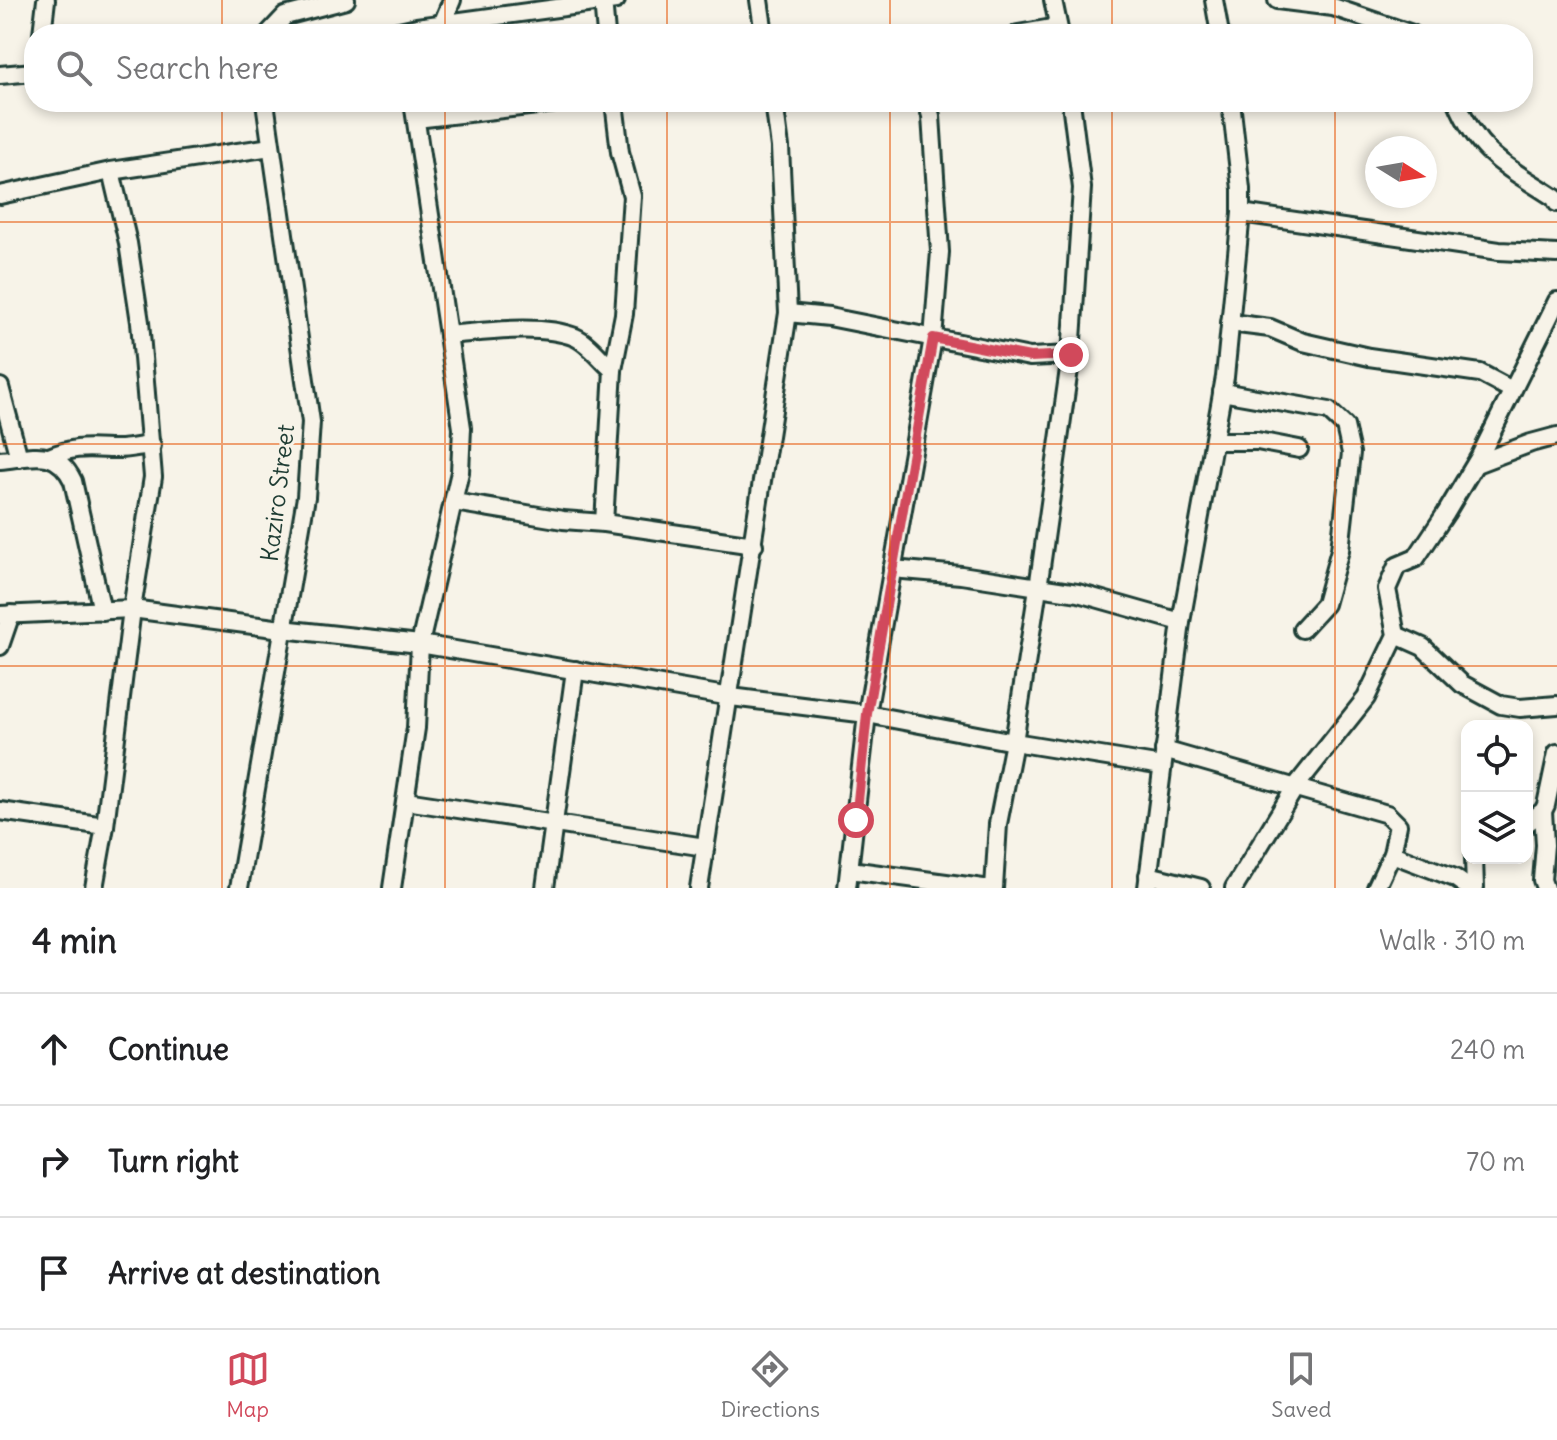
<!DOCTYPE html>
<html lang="en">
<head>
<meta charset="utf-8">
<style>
	body { margin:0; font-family:Delius,sans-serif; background:#f2f2f2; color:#202124 }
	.controls { position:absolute; right:24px; bottom:24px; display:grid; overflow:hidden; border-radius:16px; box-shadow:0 4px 12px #0003 }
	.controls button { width:72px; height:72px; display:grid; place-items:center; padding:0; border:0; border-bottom:2px solid #e0e0e0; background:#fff; color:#202124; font:40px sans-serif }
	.compass { position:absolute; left:1365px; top:136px; width:72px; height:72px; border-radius:50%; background:#fff; box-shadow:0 4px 12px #0003; rotate:101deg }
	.stop { position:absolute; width:24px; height:24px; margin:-18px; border:6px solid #d1495b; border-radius:50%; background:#fff }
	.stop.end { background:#d1495b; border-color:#fff; box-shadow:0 2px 8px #0008 }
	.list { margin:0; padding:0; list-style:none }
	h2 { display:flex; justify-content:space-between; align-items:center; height:104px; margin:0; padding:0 32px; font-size:34px }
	h2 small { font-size:26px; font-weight:400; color:#757577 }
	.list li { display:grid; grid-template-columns:52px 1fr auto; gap:24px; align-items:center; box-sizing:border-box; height:112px; padding:0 32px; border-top:2px solid #e0e0e0 }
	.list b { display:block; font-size:30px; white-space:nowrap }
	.list em { font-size:26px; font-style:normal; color:#757577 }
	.icon { flex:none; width:44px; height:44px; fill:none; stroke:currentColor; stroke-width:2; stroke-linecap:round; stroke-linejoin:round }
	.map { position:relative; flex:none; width:1557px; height:888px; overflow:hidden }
	.search { position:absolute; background:#fff; box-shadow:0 4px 12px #0003; left:24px; right:24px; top:24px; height:88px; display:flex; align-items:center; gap:20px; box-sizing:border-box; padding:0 28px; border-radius:32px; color:#757577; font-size:30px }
	.sheet { height:440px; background:#fff }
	nav { display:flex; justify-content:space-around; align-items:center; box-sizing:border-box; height:112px; border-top:2px solid #e0e0e0; background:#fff; font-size:22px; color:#757577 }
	nav a { display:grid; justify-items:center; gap:4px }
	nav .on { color:#d1495b }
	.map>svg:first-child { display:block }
</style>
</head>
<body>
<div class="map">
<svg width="1557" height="888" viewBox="0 0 1557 888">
	<rect width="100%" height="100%" fill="#f7f3e8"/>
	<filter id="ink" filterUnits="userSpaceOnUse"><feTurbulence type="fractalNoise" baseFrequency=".0125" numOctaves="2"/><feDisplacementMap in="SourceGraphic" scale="16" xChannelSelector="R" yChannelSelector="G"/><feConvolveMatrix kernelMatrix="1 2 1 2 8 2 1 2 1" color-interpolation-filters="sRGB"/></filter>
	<g filter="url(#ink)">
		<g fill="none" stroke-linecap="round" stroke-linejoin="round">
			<defs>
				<g id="minor">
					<polyline points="603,0 606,34"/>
					<polyline points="759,0 764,34"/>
					<polyline points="1053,0 1060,34"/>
					<polyline points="1214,0 1220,34"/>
					<polyline points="1277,0 1333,7 1412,34"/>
					<polyline points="442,24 452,0"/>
					<polyline points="42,34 46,0"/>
					<polyline points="268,34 285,16 346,0"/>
					<polyline points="386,34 417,27 616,0"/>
					<polyline points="1018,34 1058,27"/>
					<polyline points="0,75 34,72"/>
					<path d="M1457,102C1480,157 1508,167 1555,198L1557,203"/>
					<polyline points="416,119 564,102"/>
					<polyline points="0,195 111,171 271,147"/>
					<polyline points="1241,213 1499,251 1557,254"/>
					<polyline points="788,313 829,317 1030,357 1071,355 1082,188 1071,102"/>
					<polyline points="1230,323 1270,328 1303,342 1369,357 1480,373 1512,390"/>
					<path d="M448,335C484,332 541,323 575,337C589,343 601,360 613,370"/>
					<polyline points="0,387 19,458"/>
					<polyline points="1222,392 1329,411 1345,426 1351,453 1340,550 1325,604 1302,629"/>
					<polyline points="1214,441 1257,441 1299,449"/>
					<path d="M49,457C75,446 85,448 113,449C126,450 139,446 152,445"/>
					<path d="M0,460C32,457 56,446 73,481L102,611"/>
					<polyline points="1476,464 1531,443 1557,436"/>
					<polyline points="454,502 563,520 604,523 754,545"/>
					<polyline points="604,523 613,370 624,314 632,196 620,152 614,102"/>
					<polyline points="892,569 961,575 1078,593 1181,622"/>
					<polyline points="0,615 132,609 282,629 420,644 731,697 867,714 1014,742 1162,766"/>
					<polyline points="1396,635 1423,647 1462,684 1501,705 1520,708 1557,705"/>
					<polyline points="0,646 11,614"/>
					<polyline points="1164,750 1387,814 1398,825 1392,854 1376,888"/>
					<polyline points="406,801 705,847"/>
					<polyline points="0,811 105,826"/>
					<polyline points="1543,811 1545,845 1542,880 1545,888"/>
					<polyline points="1527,823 1543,811 1546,805 1557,753"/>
					<polyline points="1392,854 1455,878 1469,888"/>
					<polyline points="1474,858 1475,888"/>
					<polyline points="850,870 983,888"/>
					<polyline points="1148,875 1201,888"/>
					<polyline points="94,888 105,826 132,609 153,477 140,322 128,243 111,171"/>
					<polyline points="239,888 306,497 311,422 265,102"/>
					<polyline points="392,888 416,728 420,644 460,472 462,428 413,102"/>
					<polyline points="545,888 575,670"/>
					<polyline points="699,888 788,313 780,147 774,102"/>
					<polyline points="847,888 867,714 933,338 940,252 931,116 927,102"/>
					<polyline points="994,888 998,824 1014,742 1038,588 1071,355"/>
					<polyline points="1147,888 1181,622 1225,377 1241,213 1241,189 1231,102"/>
					<polyline points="1234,888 1296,786 1366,698 1396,635 1387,589 1397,566 1416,558 1446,513 1480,456 1557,301"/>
				</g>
			</defs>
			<!-- minor casing -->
			<use href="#minor" stroke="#1f3d34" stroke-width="22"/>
			<!-- minor -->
			<use href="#minor" stroke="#f7f3e8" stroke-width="16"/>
		</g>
	</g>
	<g fill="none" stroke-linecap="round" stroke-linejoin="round" filter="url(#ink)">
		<!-- route -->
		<polyline stroke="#d1495b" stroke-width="10" points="856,820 867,714 933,338 1030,357 1071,355"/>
	</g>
	<!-- grid -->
	<path fill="none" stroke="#e8590c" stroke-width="2" stroke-opacity="0.55" d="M222,0V34M445,0V34M667,0V34M890,0V34M1112,0V34M1335,0V34M222,102V888M445,102V888M667,102V888M890,102V888M1112,102V888M1335,102V888M0,222H1557M0,444H1557M0,666H1557"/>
	<g text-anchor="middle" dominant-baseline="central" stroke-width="6" stroke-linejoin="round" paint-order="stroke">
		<!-- street labels -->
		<g font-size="24" fill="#1f3d34" stroke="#f7f3e8">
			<text transform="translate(277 493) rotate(-83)">Kaziro Street</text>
		</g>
	</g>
</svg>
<div class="controls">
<button><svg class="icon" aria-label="locate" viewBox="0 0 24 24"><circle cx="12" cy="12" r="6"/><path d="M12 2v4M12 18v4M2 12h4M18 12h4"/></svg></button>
<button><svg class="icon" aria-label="layers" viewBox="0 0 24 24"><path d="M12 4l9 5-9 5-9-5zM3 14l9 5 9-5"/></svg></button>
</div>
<svg class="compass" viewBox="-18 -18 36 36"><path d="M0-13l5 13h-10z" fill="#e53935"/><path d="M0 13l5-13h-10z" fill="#757577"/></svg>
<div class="stop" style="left:856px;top:820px"></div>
<div class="stop end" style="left:1071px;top:355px"></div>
<div class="search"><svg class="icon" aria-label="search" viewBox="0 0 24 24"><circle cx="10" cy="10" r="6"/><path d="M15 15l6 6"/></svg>Search here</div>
</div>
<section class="sheet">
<h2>4 min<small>Walk · 310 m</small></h2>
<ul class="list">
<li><svg class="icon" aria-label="ahead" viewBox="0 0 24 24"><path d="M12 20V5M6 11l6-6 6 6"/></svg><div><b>Continue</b></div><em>240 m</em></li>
<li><svg class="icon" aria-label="right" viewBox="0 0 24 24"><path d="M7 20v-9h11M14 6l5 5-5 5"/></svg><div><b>Turn right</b></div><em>70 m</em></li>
<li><svg class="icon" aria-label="arrive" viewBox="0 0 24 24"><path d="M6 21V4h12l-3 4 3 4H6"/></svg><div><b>Arrive at destination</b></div></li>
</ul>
</section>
<nav>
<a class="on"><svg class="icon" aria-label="map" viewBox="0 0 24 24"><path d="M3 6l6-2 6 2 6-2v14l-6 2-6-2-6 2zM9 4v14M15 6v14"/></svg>Map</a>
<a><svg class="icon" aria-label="directions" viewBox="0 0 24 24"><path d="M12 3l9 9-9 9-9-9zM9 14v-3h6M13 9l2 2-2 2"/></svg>Directions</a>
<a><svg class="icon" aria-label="saved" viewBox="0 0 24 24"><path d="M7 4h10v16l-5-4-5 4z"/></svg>Saved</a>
</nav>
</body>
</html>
